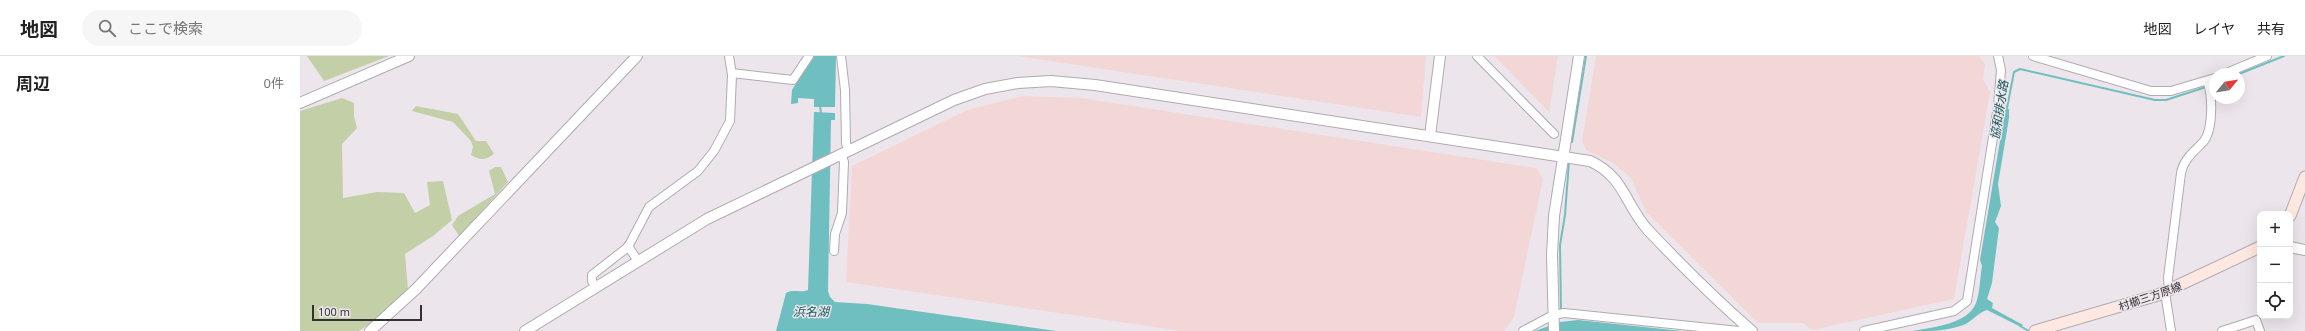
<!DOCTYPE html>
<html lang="ja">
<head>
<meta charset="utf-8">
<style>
	body { margin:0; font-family:"Noto Sans","Noto Sans JP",sans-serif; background:#f6f6f6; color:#222 }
	.controls { position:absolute; right:12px; bottom:12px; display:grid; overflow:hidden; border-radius:8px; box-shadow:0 4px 16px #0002 }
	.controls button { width:36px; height:36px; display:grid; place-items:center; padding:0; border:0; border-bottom:1px solid #e0e0e0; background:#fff; color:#222; font:20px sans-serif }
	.compass { position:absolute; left:1909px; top:12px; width:36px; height:36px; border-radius:50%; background:#fff; box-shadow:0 4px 16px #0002; rotate:60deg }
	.scale { position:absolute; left:12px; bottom:10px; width:110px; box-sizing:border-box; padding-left:4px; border:2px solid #343133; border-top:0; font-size:11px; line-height:14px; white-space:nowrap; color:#343133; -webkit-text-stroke:3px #ece6ec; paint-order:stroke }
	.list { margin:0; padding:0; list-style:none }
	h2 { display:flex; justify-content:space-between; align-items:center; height:52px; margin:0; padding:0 16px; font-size:17px }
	h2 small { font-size:13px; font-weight:400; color:#767676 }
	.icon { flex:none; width:22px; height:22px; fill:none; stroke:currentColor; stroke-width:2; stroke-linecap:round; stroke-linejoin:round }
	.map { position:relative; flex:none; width:2005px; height:275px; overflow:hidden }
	header { display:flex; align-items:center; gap:24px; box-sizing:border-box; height:56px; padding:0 20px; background:#fff; border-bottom:1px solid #e0e0e0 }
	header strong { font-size:19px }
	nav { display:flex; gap:22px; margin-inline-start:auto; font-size:14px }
	.search { width:280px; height:36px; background:#f6f6f6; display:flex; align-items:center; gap:10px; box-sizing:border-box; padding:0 14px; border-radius:22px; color:#767676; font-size:15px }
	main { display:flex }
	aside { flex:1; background:#fff }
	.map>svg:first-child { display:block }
</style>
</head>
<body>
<header>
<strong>地図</strong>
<div class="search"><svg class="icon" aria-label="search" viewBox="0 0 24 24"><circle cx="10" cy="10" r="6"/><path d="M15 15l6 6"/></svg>ここで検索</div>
<nav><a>地図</a><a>レイヤ</a><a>共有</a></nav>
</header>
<main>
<aside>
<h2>周辺<small>0件</small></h2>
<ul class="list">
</ul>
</aside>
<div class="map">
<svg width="2005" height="275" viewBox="0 0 2005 275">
	<rect width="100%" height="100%" fill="#ece6ec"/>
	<!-- industrial -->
	<g fill="#f2d7d6">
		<polygon points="717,0 1126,0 1121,61"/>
		<polygon points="1194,0 1258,0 1249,56"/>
		<polygon points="1296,0 1679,0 1685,8 1683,23 1690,36 1654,243 1512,274 1503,267 1458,267 1346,156 1331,122 1313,107 1286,94 1282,85"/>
		<polygon points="722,40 781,42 1236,112 1243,123 1214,261 1204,275 882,275 546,226 552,110 667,54"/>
	</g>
	<!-- green -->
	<g fill="#c3d0a7">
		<polygon points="7,0 89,0 24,25"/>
		<polygon points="42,42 54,47 54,60 57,72 42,88 43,142 77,136 104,137 115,157 130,149 127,126 143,125 152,164 133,180 105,198 108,234 84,258 59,275 0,275 0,55"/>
		<path d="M116,50L158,58L176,85H186L194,98C185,105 180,104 171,99L173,91L171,85L153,66L112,55Z"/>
		<polygon points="195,111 201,111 208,126 159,180 152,169 158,160 195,138 189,115"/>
	</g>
	<!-- water -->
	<g fill="#70bfc0">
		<polygon points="513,0 536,0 535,51 514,51 514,43 498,42 498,47 491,48 492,34"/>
		<path d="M1706,49L1709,54V62L1698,128L1701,150L1695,166L1699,172L1692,227L1687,243L1693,247L1692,252L1723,269L1721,271L1687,254C1678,257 1674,263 1666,268C1649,275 1632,275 1613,275C1633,271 1668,268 1676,247C1680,236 1680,222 1682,210L1680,204Z"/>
		<path d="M514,56L535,57V64H531L528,235L530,241L535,246L567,248L756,275H476L486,237C492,233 501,237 508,234Z"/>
		<polygon points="1278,264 1382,275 1235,275 1260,266"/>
	</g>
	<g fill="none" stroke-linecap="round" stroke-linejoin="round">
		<!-- stream -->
		<g stroke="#70bfc0" stroke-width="2">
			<polyline points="1939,18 1984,0"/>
			<polyline points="520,49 521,58"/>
			<polyline points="1707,52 1714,16 1720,13 1855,44 1866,44 1906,31"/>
			<polyline points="1272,86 1286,0"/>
			<polyline points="1261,255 1260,189 1265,159 1269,105"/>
			<polyline points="1720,270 1729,275"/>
		</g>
		<defs>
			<g id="minor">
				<polyline points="541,0 545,34 546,87 548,95"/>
				<polyline points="1177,0 1254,78"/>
				<polyline points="1733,0 1851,35 1871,35 1915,22"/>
				<polyline points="432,17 493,24 509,0"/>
				<polyline points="1924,18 1967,0"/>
				<polyline points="328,190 338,205"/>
				<polyline points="534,195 535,178 542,157 544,106 541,98"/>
				<polyline points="296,231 292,225 292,219 328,191 349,151 398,115 414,95 430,65 432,19 429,0"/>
				<path d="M1869,235L1868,222L1881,117C1884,102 1895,95 1904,85C1913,73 1913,38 1907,25"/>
				<polyline points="1865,236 1871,275"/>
				<polyline points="1223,275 1253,259 1264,257 1439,275 1447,271"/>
				<polyline points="1564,275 1654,255 1667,245 1698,50 1701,14 1698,0"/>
				<polyline points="1922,275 1956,264 1960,275"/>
			</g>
			<g id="tertiary">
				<polyline points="0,47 109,0"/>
				<polyline points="1130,80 1140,0"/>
				<polyline points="1990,191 2005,194"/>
				<polyline points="70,275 116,233 337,0"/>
				<path d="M225,275L407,163L654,44L685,33L718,27L751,25L795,29L1290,105C1325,121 1325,149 1348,174C1381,209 1416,244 1452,275"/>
				<polyline points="1254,275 1252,199 1254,160 1279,0"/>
			</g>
			<g id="secondary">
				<polyline points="1990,160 2005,121"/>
				<polyline points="1735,275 1858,239 1960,191"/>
			</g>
		</defs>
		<!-- minor casing -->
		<use href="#minor" stroke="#b0abb0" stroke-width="10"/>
		<!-- tertiary casing -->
		<use href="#tertiary" stroke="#b0abb0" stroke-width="12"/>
		<!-- secondary casing -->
		<use href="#secondary" stroke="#b0abb0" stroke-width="13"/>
		<!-- minor -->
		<use href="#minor" stroke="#fff" stroke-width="8"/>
		<!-- tertiary -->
		<use href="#tertiary" stroke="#fff" stroke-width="10"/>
		<!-- secondary -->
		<use href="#secondary" stroke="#fee8e1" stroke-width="11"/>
	</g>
	<g text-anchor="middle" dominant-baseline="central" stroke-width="3" stroke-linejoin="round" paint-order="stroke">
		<!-- street labels -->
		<g font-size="11" fill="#343133" stroke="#ece6ec">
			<text transform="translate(1850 240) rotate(-19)">村櫛三方原線</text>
		</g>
		<!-- water labels -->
		<g font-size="12" font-style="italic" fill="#135859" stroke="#ece6ec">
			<text transform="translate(1699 54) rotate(-81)">協和排水路</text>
			<text x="511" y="255">浜名湖</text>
		</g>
	</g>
</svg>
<div class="controls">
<button>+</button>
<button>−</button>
<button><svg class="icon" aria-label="locate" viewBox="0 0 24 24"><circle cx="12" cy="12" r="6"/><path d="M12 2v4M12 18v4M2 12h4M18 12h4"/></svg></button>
</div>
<svg class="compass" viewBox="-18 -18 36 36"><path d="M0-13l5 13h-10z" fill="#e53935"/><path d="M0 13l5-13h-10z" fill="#767676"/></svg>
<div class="scale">100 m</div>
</div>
</main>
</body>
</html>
